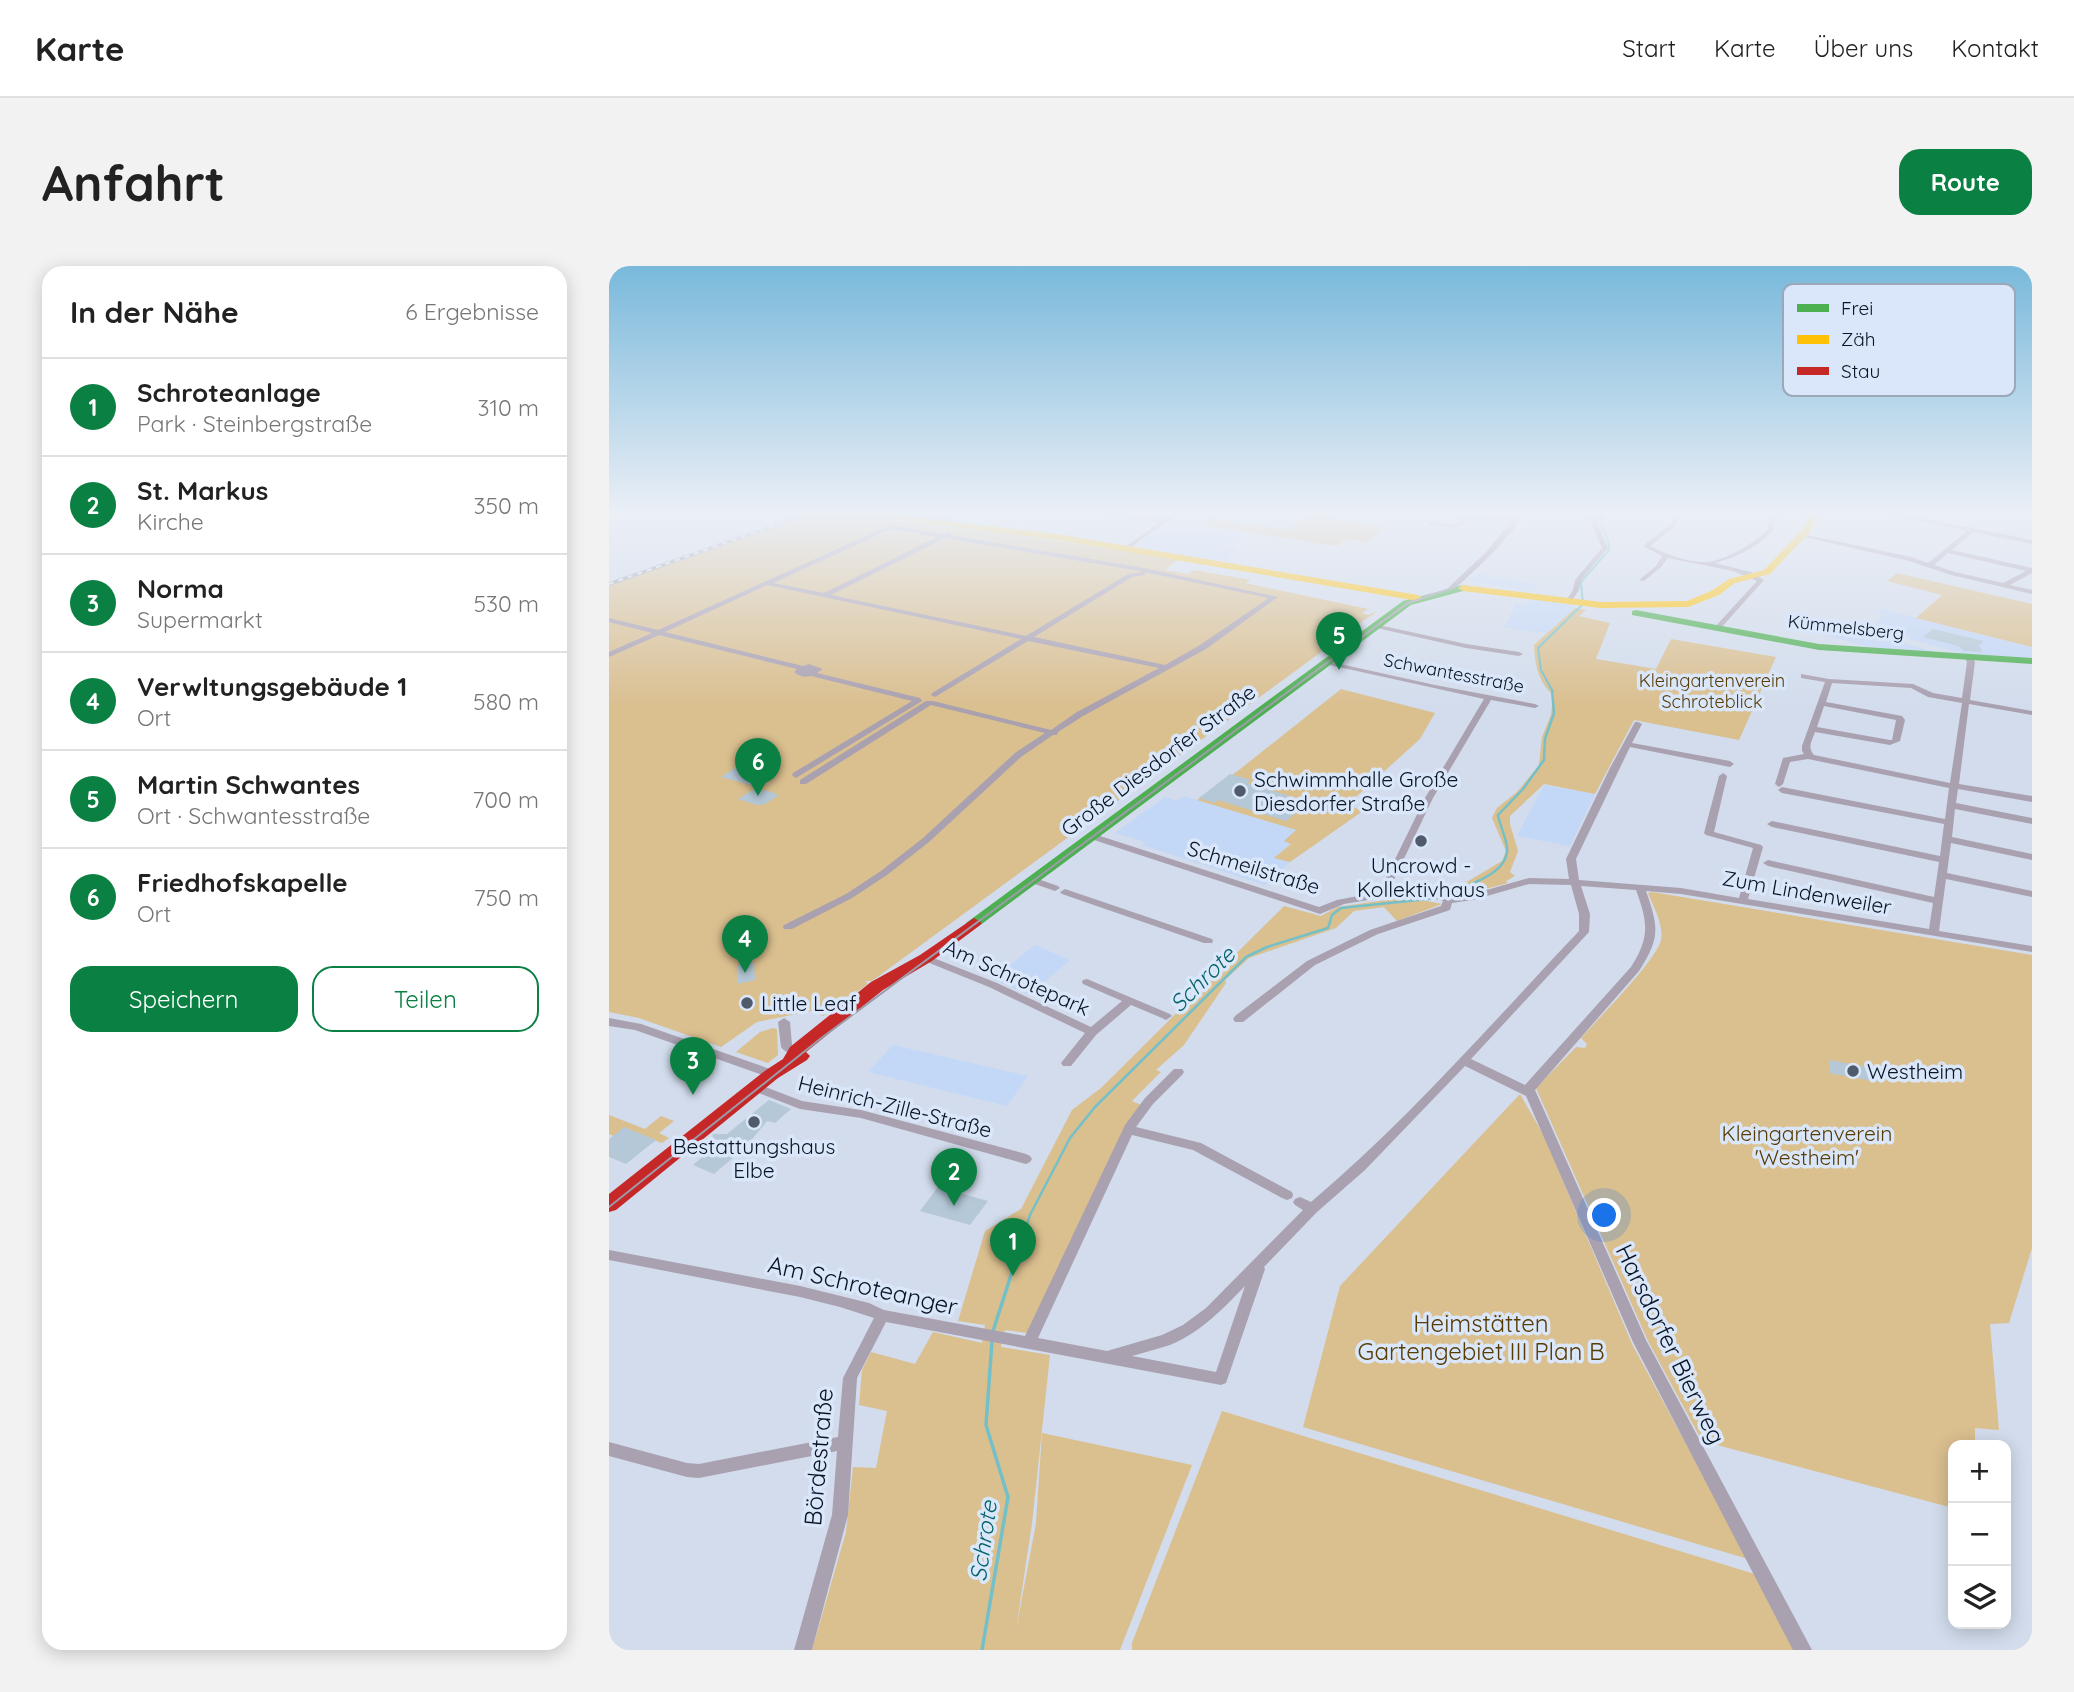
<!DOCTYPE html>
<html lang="de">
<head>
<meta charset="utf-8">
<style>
	body { margin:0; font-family:Quicksand,sans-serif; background:#f2f2f2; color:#222 }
	.controls { position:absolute; right:21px; bottom:21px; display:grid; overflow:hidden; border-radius:14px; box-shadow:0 4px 18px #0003 }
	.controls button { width:63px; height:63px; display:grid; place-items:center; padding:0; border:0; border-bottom:2px solid #e0e0e0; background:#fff; color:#222; font:35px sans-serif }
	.you { position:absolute; left:996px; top:950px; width:24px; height:24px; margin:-18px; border:5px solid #fff; border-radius:50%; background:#1a73e8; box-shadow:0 0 0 10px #1a73e833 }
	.badge { display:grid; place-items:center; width:46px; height:46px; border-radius:50%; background:#0b8043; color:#fff; font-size:23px; font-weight:700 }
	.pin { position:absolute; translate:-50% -58px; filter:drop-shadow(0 2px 4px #0008) }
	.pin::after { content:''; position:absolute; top:37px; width:24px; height:21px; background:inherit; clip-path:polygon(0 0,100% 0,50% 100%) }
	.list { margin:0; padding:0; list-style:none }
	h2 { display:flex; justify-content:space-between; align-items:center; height:91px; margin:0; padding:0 28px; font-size:30px }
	h2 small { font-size:23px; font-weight:400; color:#767676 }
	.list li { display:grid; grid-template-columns:46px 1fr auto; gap:21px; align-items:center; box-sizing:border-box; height:98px; padding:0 28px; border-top:2px solid #e0e0e0 }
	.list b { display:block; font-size:26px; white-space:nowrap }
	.list p { margin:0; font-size:23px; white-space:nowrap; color:#767676 }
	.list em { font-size:23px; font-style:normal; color:#767676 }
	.actions { display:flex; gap:14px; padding:21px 28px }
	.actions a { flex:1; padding:16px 0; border:2px solid #0b8043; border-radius:21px; text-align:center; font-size:24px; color:#0b8043 }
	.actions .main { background:#0b8043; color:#fff }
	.icon { flex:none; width:38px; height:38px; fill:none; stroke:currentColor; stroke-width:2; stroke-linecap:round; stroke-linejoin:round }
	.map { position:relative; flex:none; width:1423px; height:1384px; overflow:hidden; border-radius:21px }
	header { display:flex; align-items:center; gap:42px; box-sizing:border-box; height:98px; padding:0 35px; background:#fff; border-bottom:2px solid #e0e0e0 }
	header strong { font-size:33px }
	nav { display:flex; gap:38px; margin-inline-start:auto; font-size:24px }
	.intro { display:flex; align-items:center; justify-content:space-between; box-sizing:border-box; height:168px; padding:0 42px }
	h1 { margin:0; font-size:49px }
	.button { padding:18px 32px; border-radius:21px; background:#0b8043; color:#fff; font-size:24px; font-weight:700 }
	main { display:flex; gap:42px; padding:0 42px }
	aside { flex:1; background:#fff; border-radius:21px; box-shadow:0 4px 18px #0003 }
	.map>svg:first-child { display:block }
</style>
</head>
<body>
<header>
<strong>Karte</strong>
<nav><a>Start</a><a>Karte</a><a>Über uns</a><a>Kontakt</a></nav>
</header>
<div class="intro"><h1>Anfahrt</h1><a class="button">Route</a></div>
<main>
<aside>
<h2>In der Nähe<small>6 Ergebnisse</small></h2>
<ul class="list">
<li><span class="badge">1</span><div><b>Schroteanlage</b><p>Park · Steinbergstraße</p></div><em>310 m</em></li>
<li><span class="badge">2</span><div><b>St. Markus</b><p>Kirche</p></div><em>350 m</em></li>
<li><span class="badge">3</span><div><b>Norma</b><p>Supermarkt</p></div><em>530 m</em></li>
<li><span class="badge">4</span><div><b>Verwltungsgebäude 1</b><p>Ort</p></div><em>580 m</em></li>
<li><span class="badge">5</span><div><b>Martin Schwantes</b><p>Ort · Schwantesstraße</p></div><em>700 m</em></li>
<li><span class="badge">6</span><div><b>Friedhofskapelle</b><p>Ort</p></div><em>750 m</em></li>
</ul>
<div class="actions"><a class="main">Speichern</a><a>Teilen</a></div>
</aside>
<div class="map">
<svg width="1423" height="1384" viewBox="0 0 1423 1384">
	<rect width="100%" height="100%" fill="#d2dcec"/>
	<!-- built -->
	<g fill="#c3d7f6">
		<polygon points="561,255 593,259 635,266 615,280 629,283 616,295 526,280"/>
		<polygon points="868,308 905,314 928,319 924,326 860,315"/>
		<polygon points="923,333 961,339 966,342 937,367 895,362 907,337 918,339"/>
		<polygon points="1272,343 1423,381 1423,393 1356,388 1300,373 1302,370 1265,360 1274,352 1270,351 1273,348 1267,346"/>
		<polygon points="1212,361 1231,366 1237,362 1331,387 1263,382 1205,366"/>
		<polygon points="935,519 986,528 961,580 908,570"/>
		<polygon points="575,530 687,564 676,575 683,577 666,591 681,596 656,619 533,579 537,576 506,567 556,531 568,535"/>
		<polygon points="426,679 461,694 420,729 383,713"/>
		<polygon points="284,779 419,810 398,840 259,806"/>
	</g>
	<!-- green -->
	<g fill="#dabf8f">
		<polygon points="208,246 394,267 570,293 556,304 579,308 585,304 642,314 636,317 759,343 753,347 759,349 769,345 721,377 723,378 263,715 256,715 259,718 214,750 202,745 148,756 112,781 30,752 0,746 0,320"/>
		<polygon points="699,250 776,261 758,276 737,273 728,280 593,259 602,253 681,264"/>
		<polygon points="1288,307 1423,338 1423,381 1307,352 1333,329 1278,315"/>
		<path d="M966,342L977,344L970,350L1001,357L987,393L1047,403L1062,373L1167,391L1130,474L1025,454L986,528L935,518L901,550V558L909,585L901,606L906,610L897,615L899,617L846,631L813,623L856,617L893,595L897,585L883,552L888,542L908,526L930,499L933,471L942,449L944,429C929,415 926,399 925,379Z"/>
		<polygon points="732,423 826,447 811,473 738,539 754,545 681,596 665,592 682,578 675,575 687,564 588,534 630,504"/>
		<path d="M1043,626L1423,689V982L1400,1057L1381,1058L1390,1164L1366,1162V1179H1344V1242L1093,1175L1039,1075L927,822L967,781L976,782L978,778L972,772C989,753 1047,695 1052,674C1055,659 1044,640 1039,627Z"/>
		<polygon points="798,631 833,638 788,655 775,641 745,645 727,662 640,692 616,714 617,717 575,779 547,804 552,806 523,835 532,839 418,1067 396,1064 392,1081 441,1089 423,1257 407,1364 427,1257 433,1167 583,1199 511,1384 203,1384 237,1266 244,1201 267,1202 278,1145 250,1139 253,1104 262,1086 306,1098 324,1066 373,1077 376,1059 349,1055 376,965 412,943 463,844 492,822 675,640 712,650 728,641"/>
		<polygon points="164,762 168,763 169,789 159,797 127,786 151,766"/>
		<polygon points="911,828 934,868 1023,1078 1139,1293 694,1161 731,1020"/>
		<polygon points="0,849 36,863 52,850 65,855 50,867 60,872 53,877 15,862 5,870 0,868"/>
		<polygon points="613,1145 1149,1309 1185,1384 523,1384 523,1377"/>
	</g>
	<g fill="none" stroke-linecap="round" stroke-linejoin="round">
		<!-- stream-far2 -->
		<path stroke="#74c0c8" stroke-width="2" d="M944,426L932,404L929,382L974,338L972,316L1000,284C1002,270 989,261 992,246"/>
		<!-- stream-far1 -->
		<g stroke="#74c0c8" stroke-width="2.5">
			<path d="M834,629C854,621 900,609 898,582C897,571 891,560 889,549L914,523L935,494L936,473L945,447L943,424"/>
			<polyline points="413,974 421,949 461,872 486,841 637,691 658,681 719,662 723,649 732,642 828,632"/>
		</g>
		<!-- stream -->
		<g stroke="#74c0c8" stroke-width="3.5">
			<polyline points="384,1065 414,972"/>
			<polyline points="373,1384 399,1231 377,1159 383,1075"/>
		</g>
	</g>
	<!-- building -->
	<g fill="#b5c8d7">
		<polygon points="1324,363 1375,375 1370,379 1373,386 1355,385 1349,380 1314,371"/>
		<polygon points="126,502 156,511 142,519 112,511"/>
		<polygon points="621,508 642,514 638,517 700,536 677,555 609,534 606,537 590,532"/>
		<polygon points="147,522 162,526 170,529 156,538 148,539 129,533"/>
		<polygon points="145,696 146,714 128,718 128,699"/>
		<polygon points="1220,794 1269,803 1269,816 1220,807"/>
		<polygon points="160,834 182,843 166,857 158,855 139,878 103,873 104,868 118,868"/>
		<polygon points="15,861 47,874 17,898 0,891 0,873"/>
		<polygon points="105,881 126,890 105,908 84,899"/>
		<polygon points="329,921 379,935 361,959 311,945"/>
	</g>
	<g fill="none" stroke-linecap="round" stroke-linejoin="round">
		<!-- street -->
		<g fill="#a9a0b0" fill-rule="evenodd">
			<path d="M284,246C299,246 339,248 349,258L346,260L341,256Z"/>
			<polygon points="483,246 501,246 554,254 565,246 572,246 518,284 516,283 516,281 550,257"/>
			<path d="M905,246H911C903,273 871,299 850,319L843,324H839V322L878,285L902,255L859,253L848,262L822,259L819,257L820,256L847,258L858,249L903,252Z"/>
			<polygon points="983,246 989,246 987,255 999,282 972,314 970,324 962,336 958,336 957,335 964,324 966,314 993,282 981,255"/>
			<path d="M1067,246H1073L1067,260L1041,280C1057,288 1077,296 1095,296C1115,296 1146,277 1159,263V257L1165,246H1171L1165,257V263C1149,282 1129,290 1106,297L1142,306L1155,314L1111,363L1105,362L1148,315L1124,305L1059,292L1051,302L1035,315L1030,314L1047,300L1053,290L1034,280L1062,258Z"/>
			<polygon points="1181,246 1200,246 1210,249 1207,251"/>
			<path d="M1270,246H1284L1423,274V278L1364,266L1343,284L1423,302V307L1401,319L1423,324V328L1342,309L1300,295L1191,270L1194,268L1302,291L1319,297L1358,265ZM1339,287L1417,305L1394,317L1346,306L1325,299Z"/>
			<path d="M281,259L334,268L339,266L342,268L341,269L530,301L669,331L597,383L474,450L449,466L448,469H444L412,491L320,576L278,609L243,632L183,663H175L174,661L175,659L237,628L272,605L314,572L406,487L436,467L322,439L197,518H191V514L317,435H324L442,464L468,446L550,402L419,375L326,431L322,429L323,427L412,373L158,319L56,366L194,400L200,398L214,403L208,407L311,432L313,435L187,512L183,509L184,507L303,435L202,410C197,412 189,410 185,406L188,403L50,369L0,391V386L43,367L0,356V352L49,364ZM282,263L328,271L215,327L164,317ZM336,272L530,305L660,332L591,379L556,399L425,371L523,311L536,309L537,308L534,306L519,308L417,370L222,329Z"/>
			<polygon points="765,358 857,378 910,386 914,388 910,390 857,382 763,361 761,360"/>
			<path d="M1356,389H1362L1366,396L1361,434L1423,445V449L1360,438L1350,518L1423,530V536L1349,523L1347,537L1423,552V558L1346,543L1343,571L1423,588V594L1342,577L1338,607L1423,625V631L1337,613L1330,665L1423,680V686L1072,628L1037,625C1050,662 1051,672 1030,705L926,824L1037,1074L1203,1384H1184L1024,1076L917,830L856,800L756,904L708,946L655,1001L656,1003L617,1117L612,1119L277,1056L248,1112L239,1249L203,1384H185L223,1249L228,1185L90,1212L78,1211L0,1190V1176L78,1197L90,1198L229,1171L234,1112L265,1052L231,1041L191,1031L0,994V984L191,1020L260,1037L275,1044L416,1070L516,859L536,832L565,803H573L575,806L573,809L544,838L527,861L592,877L683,926L684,929L683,932L678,934L673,932L584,884L523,869L429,1072L498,1085L553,1069L574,1059L597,1042L694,944L686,939L684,936L686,933L691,931L702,936C799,854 883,757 970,665V648L962,619L920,618L864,634L843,637L841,644L769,668L706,699L634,756H626L624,753L626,750L698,695L761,664L832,640L834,635L813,629L777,631L735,638L711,648L479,572L477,570L479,568H485L710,641L728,634L770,626L816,532L875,433L716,398L712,396L713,394L826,419L926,438L930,440L926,442L882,434L824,532L780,624L813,623L845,631L860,629L920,612L960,613L957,593L1000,504L1026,456H1029L1033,458L1023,477L1121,495L1125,498L1121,501L1021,481L967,593L970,614L1072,622L1130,632L1144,582L1097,569L1095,567L1110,510L1114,507L1118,510L1105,566L1152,579L1154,581L1139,633L1320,663L1324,637L1159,600L1154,597L1159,594L1325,631L1330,596L1163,561L1158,558L1163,555L1331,590L1335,558L1173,527L1169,524L1173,521L1336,553L1340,522L1199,493L1181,496L1174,518L1170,521L1166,518L1174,492L1195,488L1193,485V480L1216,416L1192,412V408L1220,413L1304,418L1324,427L1353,432L1358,396L1355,391ZM1223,417L1302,422L1319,431L1353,437L1341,517L1205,489C1198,481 1203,475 1206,466L1281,479L1291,475L1296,454L1293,450L1217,436ZM1215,440L1287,454L1283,474H1281L1208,461ZM972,620L1027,624C1039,657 1041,671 1022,701L916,819L862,793L980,666L981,648ZM636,1020L607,1106L523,1090C536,1086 549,1083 561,1079C592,1066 614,1043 636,1020Z"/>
			<polygon points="423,611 449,620 451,622 446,625 420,616 418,614"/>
			<polygon points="456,623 603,673 604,675 603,677 595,677 453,628 451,626"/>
			<polygon points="317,689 388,717 482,761 513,735 474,718 473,716 474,714 478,713 561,748 563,750 557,754 553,752 522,739 487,769 462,800 454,800 452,797 476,767 380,721 313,694 312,692"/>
			<polygon points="0,752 32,758 167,805 169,808 167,811 159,811 26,764 0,760"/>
			<path d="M175,752L181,756L183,779L191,782L193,785L191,788C185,789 176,787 172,781L169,756Z"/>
			<polygon points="146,817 193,835 252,844 417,888 421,890 423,893 421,896 417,898 252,852 191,843 142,824 140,821 142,818"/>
		</g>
		<!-- fast -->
		<g fill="#4caf50" fill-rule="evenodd">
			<polygon points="854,319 858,320 858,324 802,339 370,660 360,660 357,657 794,335"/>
			<polygon points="1027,344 1210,378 1423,392 1423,398 1210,384 1023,349 1023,345"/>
		</g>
		<!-- slow -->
		<g fill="#ffc107" fill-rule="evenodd">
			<polygon points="226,246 256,246 448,268 809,329 814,332 809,335 448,274"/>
			<polygon points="1202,246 1211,246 1202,265 1161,308 1126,317 1110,329 1079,341 992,342 854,325 849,322 854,319 992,336 1078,335 1102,325 1120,313 1155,304 1195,262"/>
		</g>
		<!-- jam -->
		<polygon fill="#c62828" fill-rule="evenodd" points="365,652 373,657 370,660 323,695 274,724 197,786 201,790 198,794 169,812 7,944 0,946 0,928 157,804 174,793 181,781 262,716 311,689"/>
		<!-- tram -->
		<polyline stroke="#9d9baa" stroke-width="2" points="0,941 211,773 766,361 799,337 846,321 902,265 910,253 909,246"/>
		<defs>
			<polyline id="rail" points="0,318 204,246"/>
		</defs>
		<!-- rail casing -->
		<use href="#rail" stroke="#9d9baa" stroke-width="3.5"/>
		<!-- rail -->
		<use href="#rail" stroke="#dae7fa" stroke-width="2" stroke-dasharray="5" stroke-linecap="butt"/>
	</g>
	<!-- sky -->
	<linearGradient id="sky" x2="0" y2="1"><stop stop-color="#79b9db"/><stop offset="0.56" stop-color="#ebeff6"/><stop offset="1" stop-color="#ebeff6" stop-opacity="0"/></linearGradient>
	<rect width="1423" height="440" fill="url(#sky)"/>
	<!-- markers -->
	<g fill="#4f5a6a" stroke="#dae7fa" stroke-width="2.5">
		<circle cx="631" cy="525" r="7"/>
		<circle cx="812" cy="575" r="7"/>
		<circle cx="138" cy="737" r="7"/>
		<circle cx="1244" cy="805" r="7"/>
		<circle cx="145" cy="856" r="7"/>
	</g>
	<g text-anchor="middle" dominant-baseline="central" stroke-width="7" stroke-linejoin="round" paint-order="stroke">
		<!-- far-street labels -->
		<g font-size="18" fill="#091424" stroke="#dae7fa">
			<text transform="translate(1237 361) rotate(6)">Kümmelsberg</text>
			<text transform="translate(845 407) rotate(11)">Schwantesstraße</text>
		</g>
		<!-- far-park labels -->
		<g font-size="18" fill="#583c04" stroke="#dae7fa">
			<text x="1103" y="414">Kleingartenverein<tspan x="1103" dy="21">Schroteblick</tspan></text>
		</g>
		<!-- street labels -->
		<g font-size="21" fill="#091424" stroke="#dae7fa">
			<text transform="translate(549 494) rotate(-37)">Große Diesdorfer Straße</text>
			<text transform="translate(645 601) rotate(17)">Schmeilstraße</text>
			<text transform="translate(1198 626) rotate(10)">Zum Lindenweiler</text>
			<text transform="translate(408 711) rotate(24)">Am Schrotepark</text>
			<text transform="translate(286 840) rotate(14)">Heinrich-Zille-Straße</text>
		</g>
		<!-- poi labels -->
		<g font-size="21" fill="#091424" stroke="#dae7fa" text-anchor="start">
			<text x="645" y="513">Schwimmhalle Große<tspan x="645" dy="24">Diesdorfer Straße</tspan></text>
			<text x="812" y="599" text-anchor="middle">Uncrowd -<tspan x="812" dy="24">Kollektivhaus</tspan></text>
			<text x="152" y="737">Little Leaf</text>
			<text x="1258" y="805">Westheim</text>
			<text x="145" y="880" text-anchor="middle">Bestattungshaus<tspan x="145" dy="24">Elbe</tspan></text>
		</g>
		<!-- park labels -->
		<g font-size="21" fill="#583c04" stroke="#dae7fa">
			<text x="1198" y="867">Kleingartenverein<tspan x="1198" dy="24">'Westheim'</tspan></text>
		</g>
		<!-- water labels -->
		<g font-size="23" font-style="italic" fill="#056366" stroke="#dae7fa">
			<text transform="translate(593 713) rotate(-45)">Schrote</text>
			<text transform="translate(374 1275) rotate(-82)">Schrote</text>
		</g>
		<!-- near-street labels -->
		<g font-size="24" fill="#091424" stroke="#dae7fa">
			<text transform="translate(254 1019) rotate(13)">Am Schroteanger</text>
			<text transform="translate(1062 1078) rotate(64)">Harsdorfer Bierweg</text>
			<text transform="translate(209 1191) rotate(-85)">Bördestraße</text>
		</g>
		<!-- near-park labels -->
		<g font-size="24" fill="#583c04" stroke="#dae7fa">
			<text x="872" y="1057">Heimstätten<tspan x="872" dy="28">Gartengebiet III Plan B</tspan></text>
		</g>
	</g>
	<!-- legend -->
	<rect x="1174" y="18" width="232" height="112" rx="10" fill="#dae7fa" stroke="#9ba8ba" stroke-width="2"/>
	<rect x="1188" y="38" width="32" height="8" fill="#4caf50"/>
	<rect x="1188" y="69" width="32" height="9" fill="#ffc107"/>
	<rect x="1188" y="101" width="32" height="8" fill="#c62828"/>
	<g font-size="19" fill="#091424">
		<text x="1232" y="49">Frei</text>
		<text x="1232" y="80">Zäh</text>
		<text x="1232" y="112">Stau</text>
	</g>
</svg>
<div class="controls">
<button>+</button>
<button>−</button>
<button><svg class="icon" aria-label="layers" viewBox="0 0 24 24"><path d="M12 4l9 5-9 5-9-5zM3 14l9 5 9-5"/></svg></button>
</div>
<div class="you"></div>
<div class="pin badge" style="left:404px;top:1010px">1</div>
<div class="pin badge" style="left:345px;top:940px">2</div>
<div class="pin badge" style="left:84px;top:829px">3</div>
<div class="pin badge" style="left:136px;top:707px">4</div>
<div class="pin badge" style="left:730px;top:404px">5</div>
<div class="pin badge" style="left:149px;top:530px">6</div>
</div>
</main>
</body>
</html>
